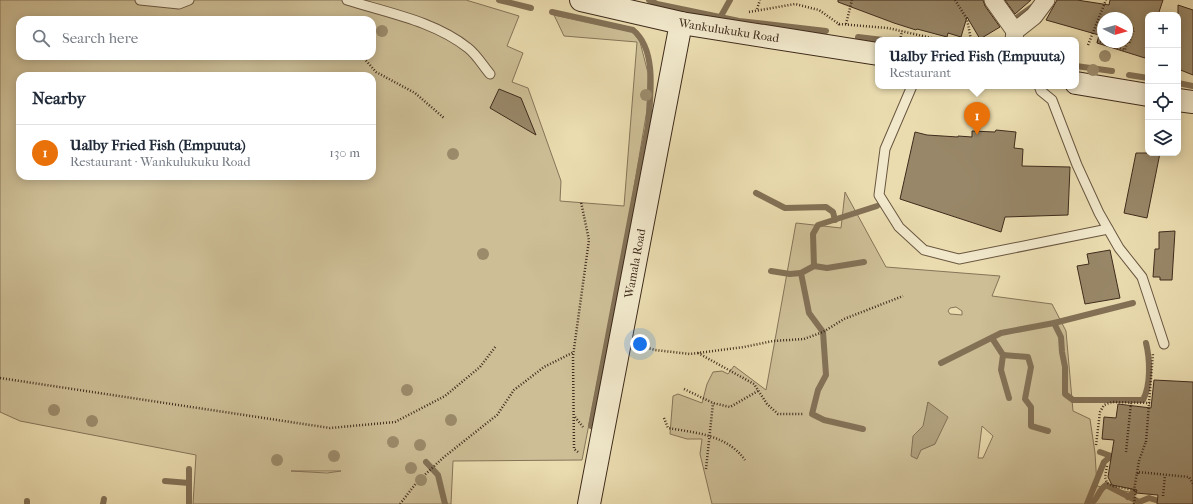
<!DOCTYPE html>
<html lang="en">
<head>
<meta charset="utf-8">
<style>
	body { margin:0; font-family:"IM FELL French Canon",serif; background:#f2f2f3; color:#1f2937 }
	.controls { position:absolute; right:12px; top:12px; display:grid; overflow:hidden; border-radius:8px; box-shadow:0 2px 10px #0003 }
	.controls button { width:36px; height:36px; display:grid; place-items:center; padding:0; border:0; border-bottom:1px solid #e0e1e3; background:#fff; color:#1f2937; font:20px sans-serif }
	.compass { position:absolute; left:1097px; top:12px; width:36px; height:36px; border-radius:50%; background:#fff; box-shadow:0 2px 10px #0003; rotate:95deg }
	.you { position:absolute; left:640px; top:344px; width:14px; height:14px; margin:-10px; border:3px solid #fff; border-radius:50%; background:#1a73e8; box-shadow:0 0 0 6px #1a73e833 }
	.badge { display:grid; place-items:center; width:26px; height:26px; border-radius:50%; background:#8f2418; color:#fff; font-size:13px; font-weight:700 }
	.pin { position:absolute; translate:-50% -33px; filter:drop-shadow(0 1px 2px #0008) }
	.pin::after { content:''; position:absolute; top:21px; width:14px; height:12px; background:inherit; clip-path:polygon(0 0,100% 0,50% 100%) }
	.popup { position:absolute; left:875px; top:37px; width:204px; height:52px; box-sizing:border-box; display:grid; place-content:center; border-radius:8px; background:#fff; filter:drop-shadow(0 1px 3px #0005); font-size:13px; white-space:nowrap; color:#747a83 }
	.popup b { font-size:15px; color:#1f2937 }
	.popup::after { content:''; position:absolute; left:50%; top:100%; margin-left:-8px; border:8px solid transparent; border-top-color:#fff }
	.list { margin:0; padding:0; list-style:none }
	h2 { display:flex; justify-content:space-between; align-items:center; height:52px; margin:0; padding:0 16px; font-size:17px }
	h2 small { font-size:13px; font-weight:400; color:#747a83 }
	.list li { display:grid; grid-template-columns:26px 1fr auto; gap:12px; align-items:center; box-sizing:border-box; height:56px; padding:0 16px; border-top:1px solid #e0e1e3 }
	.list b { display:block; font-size:15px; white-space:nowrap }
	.list p { margin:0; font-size:13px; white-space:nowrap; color:#747a83 }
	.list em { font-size:13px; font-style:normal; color:#747a83 }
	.icon { flex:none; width:22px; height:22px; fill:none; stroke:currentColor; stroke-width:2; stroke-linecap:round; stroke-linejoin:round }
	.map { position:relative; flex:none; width:1193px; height:504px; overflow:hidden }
	.search { position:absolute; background:#fff; box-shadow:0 2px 10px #0003; left:16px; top:16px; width:360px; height:44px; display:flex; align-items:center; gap:10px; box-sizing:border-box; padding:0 14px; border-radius:12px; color:#747a83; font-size:15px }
	.panel { position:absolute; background:#fff; box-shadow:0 2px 10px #0003; left:16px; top:72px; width:360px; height:108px; border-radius:12px }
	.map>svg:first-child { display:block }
</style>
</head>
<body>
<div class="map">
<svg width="1193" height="504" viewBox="0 0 1193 504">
	<rect width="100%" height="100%" fill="#eadcaf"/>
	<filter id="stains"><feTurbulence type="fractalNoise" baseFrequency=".005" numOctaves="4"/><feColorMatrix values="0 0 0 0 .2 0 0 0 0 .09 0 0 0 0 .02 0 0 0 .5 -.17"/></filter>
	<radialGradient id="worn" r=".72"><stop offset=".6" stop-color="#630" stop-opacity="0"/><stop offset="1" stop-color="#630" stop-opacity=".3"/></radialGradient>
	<!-- green -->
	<g fill="#cdbe96" stroke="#867459" fill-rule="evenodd">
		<path d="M0,0H466L519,16L507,46L523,53L512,82L528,88L561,181L560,201L624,206L637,42L564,36L554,15L633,32L640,42L648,73L647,110L627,229L582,460L453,461L451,504H193L196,455L20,421L0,412ZM20,20H372V56H20ZM20,76H372V176H20ZM291,471H341L327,473Z"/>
		<path d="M845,192L886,267L1000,276L992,296L1052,304L1066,331L1073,411L1090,419L1095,453L1097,486L1135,493L1134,504H712L700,454L702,439H687L670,434L673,396L678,394L702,403L707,384L713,372L722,371L728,374L734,366L766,390L796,223L841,228ZM956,307L962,311V315L950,314L948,311L950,308ZM928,402L935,444L920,450ZM982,426L993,436L983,458H978Z"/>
	</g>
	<!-- water -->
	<polygon fill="#b0a07d" stroke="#837156" points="928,402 948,417 935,444 921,450 917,459 911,456 913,436 923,426"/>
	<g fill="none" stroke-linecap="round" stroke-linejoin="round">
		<!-- stream -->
		<g stroke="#837156" stroke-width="6">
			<polyline points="499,0 531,8"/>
			<polyline points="649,0 657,4 739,21 826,31"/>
			<path d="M552,12L633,30C658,50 650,99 648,126L591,426"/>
			<polyline points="721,16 730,0"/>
			<polyline points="1012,21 1032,7"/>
			<polyline points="858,37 883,40"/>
			<polyline points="1076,66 1112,71"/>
			<polyline points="1129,75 1148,78"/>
			<polyline points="1178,83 1193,86"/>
			<polyline points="756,193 785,208 826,207 833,212 835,220"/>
			<polyline points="814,266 827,268 864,262"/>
			<polyline points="771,271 790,274 801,273"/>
			<path d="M1054,323L1061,337L1062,352L1065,367V394L1073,400H1143C1151,385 1150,359 1146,343"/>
			<polyline points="992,338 1003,355 1001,370 1009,398"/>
			<polyline points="1003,355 1028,357 1031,367 1025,399 1031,407 1031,426 1048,431"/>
			<polyline points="941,363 1001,333 1054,323 1133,303"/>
			<polyline points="863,429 824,420 812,414 818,390 826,375 823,332 809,313 801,273 814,266 813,234 818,225 877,206"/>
			<polyline points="1100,452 1111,456"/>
			<polyline points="426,462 438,475 445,504"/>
			<polyline points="189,469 189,504"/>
			<polyline points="165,481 189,483"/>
			<polyline points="1128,497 1134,492 1137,484"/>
			<polyline points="27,501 27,504"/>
			<polyline points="103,504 104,499"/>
			<polyline points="1087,504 1104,462 1111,456 1119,457"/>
			<path d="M1090,504C1098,500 1098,490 1106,485L1139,502L1149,498L1159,501L1163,498"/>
		</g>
	</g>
	<!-- building -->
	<g fill="#988768" stroke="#3f2b1c" fill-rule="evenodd">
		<polygon points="838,0 983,0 985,6 1000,27 980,39 967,17 961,37 948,33 947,37 917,29 916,30 894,23 838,2"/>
		<polygon points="1005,0 1031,0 1015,14"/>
		<path d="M1057,0H1077L1109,5L1110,0H1163L1158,15H1148V48L1145,58L1097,43L1099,35L1046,20ZM1103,18H1127V42H1103Z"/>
		<polygon points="1178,5 1193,10 1193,75 1178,69"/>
		<polygon points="499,89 521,98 536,135 490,108"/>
		<polygon points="996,130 1016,132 1014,148 1023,149 1022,166 1070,167 1068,215 1005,217 1001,232 900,199 915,132 927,135 958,137 958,136 972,137 972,131 995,132"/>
		<polygon points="1136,153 1160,153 1147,218 1124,213"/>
		<polygon points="1175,231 1172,280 1160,280 1160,277 1153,277 1155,249 1159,249 1159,232"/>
		<polygon points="1110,250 1120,298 1085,304 1077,266 1089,264 1087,254"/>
		<polygon points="1154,380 1193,382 1193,504 1157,504 1158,495 1136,493 1137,490 1112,485 1108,477 1114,440 1102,439 1104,417 1116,418 1118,404 1151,408"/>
	</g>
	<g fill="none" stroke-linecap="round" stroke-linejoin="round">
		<defs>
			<g id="lane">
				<polyline points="140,0 179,4 189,0"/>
				<path d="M347,0C388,13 434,21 468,48C477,55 483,66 490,74"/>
				<polyline points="912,86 885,149 879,195 899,227 924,250 959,259 1108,229"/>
				<polyline points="1039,86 1041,91 1052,100 1077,165 1099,213 1119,248 1142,277 1164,344"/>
			</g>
			<g id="street">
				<polyline points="993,0 1015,31"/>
				<polyline points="1014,40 1015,31 1034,16 1046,0"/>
			</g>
			<g id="secondary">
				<path id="s1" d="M581,0L681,23L878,54"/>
				<polyline points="1076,83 1148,95"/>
				<polyline points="1178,100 1193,102"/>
				<path id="s2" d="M589,504L681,23"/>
			</g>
		</defs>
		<!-- lane casing -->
		<use href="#lane" stroke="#6a5741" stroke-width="11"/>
		<!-- street casing -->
		<use href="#street" stroke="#6a5741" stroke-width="19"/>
		<!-- secondary casing -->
		<use href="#secondary" stroke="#3f2b1c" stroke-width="24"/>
		<!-- path -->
		<g stroke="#3f2b1c" stroke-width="2.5" stroke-dasharray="1 2" stroke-linecap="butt">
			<polyline points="955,0 967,19 971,40"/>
			<polyline points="757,9 760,0"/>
			<polyline points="749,12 795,4 819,10 839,24 839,26"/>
			<polyline points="839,24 888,28 940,40"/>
			<polyline points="846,24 852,0"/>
			<polyline points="900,40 902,31"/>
			<polyline points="1097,41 1125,50 1131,28 1134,29 1129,44"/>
			<polyline points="1088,45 1106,0"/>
			<polyline points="362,56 376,72 415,93 444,118"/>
			<polyline points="641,346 655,350 690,354 744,347 773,341 804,339 823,332 844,319 903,296"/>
			<polyline points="698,353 754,384 767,404 778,414 803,414"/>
			<polyline points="0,378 330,428 395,422 445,396 480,367 496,346"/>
			<polyline points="684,389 713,403 730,407 758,391"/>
			<polyline points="575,417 583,427"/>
			<path d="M664,418L668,428C697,433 727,435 745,460"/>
			<polyline points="1146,442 1153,353"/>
			<polyline points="1096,445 1100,412 1104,405 1112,402 1150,403"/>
			<polyline points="578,452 574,449 573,356 589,240 581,202"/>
			<polyline points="1126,452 1131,403"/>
			<polyline points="1107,466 1105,477 1107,483 1113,486 1134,490 1139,461 1146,441"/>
			<polyline points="706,469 713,403"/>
			<polyline points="1138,474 1138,472 1189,477 1193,484"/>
			<polyline points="1163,496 1165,475"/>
			<polyline points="400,504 417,482 444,457 497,415 514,390 544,367 574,352"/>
			<polyline points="1134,504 1136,489"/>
		</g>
		<!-- lane -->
		<use href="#lane" stroke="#f1e8cb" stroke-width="9"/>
		<!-- street -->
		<use href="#street" stroke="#f1e8cb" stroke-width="17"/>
		<!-- secondary -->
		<use href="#secondary" stroke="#f1e8cb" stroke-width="22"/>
	</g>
	<!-- trees -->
	<g fill="#9b8b6b">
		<circle cx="382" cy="31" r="6"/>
		<circle cx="1105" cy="56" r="6"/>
		<circle cx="1093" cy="70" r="6"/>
		<circle cx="646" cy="95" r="6"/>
		<circle cx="453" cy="154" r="6"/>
		<circle cx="483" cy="254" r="6"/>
		<circle cx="407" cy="390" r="6"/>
		<circle cx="54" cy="410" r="6"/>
		<circle cx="451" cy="420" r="6"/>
		<circle cx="92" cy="421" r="6"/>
		<circle cx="393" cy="442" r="6"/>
		<circle cx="420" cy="445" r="6"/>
		<circle cx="334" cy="456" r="6"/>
		<circle cx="277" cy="460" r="6"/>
		<circle cx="411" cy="468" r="6"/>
		<circle cx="421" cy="480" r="6"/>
	</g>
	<g text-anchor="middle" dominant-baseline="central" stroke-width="3" stroke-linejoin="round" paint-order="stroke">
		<!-- street labels -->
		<g font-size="12" fill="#3f2b1c" stroke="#f1e8cb">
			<text stroke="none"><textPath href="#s1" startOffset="151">Wankulukuku Road</textPath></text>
			<text stroke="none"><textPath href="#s2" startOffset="245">Wamala Road</textPath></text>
		</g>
	</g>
	<rect width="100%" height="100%" filter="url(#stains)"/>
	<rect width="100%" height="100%" fill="url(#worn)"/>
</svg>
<div class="controls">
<button>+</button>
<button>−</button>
<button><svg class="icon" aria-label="locate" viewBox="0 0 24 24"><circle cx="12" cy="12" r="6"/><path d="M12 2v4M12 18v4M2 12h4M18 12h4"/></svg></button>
<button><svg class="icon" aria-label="layers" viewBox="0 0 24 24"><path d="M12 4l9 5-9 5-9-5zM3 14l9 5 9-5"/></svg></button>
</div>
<svg class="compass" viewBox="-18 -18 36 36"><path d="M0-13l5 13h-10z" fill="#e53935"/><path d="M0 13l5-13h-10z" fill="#747a83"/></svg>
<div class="you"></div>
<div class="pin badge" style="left:977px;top:135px;background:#e8710a">1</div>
<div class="popup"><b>Ualby Fried Fish (Empuuta)</b>Restaurant</div>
<div class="search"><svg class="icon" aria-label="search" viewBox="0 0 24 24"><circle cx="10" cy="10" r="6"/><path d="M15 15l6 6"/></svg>Search here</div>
<section class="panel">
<h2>Nearby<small></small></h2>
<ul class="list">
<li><span class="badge" style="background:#e8710a">1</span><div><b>Ualby Fried Fish (Empuuta)</b><p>Restaurant · Wankulukuku Road</p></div><em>130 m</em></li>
</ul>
</section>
</div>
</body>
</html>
